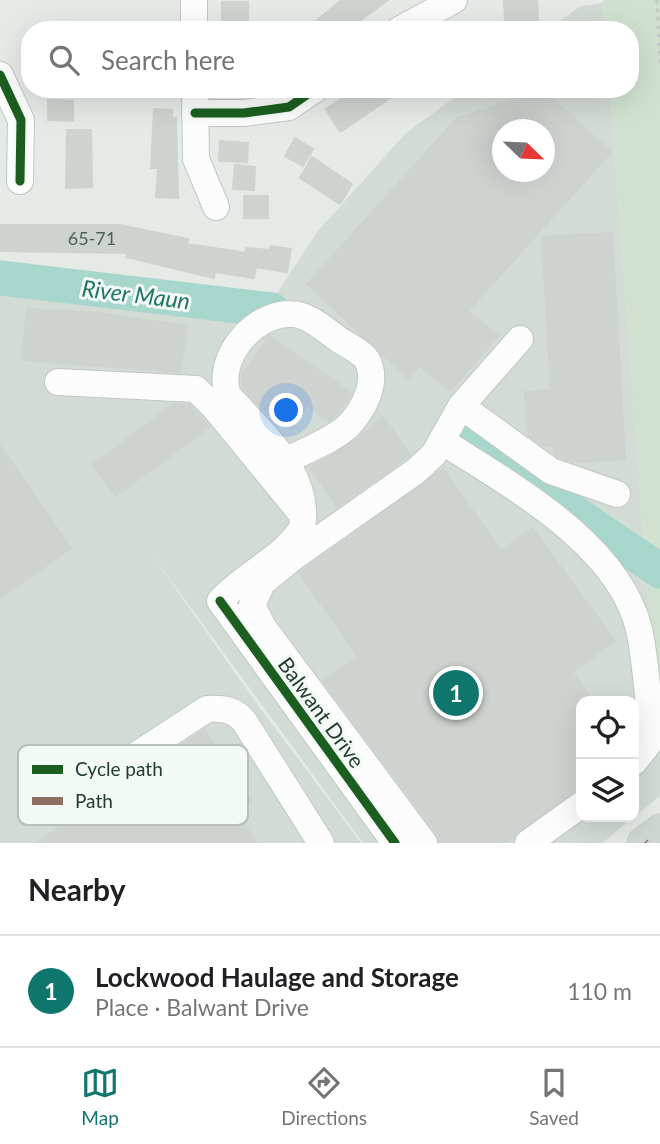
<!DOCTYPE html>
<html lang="en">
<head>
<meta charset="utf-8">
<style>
	body { margin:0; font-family:Lato,sans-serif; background:#f2f2f2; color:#202124 }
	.controls { position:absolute; right:21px; bottom:21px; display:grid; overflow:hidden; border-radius:14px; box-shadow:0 7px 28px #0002 }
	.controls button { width:63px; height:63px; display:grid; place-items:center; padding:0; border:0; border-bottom:2px solid #e0e0e0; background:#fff; color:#202124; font:35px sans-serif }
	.compass { position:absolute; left:492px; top:119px; width:63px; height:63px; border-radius:50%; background:#fff; box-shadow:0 7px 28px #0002; rotate:113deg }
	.you { position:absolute; left:287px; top:411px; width:24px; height:24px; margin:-18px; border:5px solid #fff; border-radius:50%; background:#1a73e8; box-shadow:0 0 0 10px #1a73e833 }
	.badge { display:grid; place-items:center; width:46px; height:46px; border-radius:50%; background:#0f766e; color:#fff; font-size:23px; font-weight:700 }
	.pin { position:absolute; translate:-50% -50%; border:4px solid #fff; box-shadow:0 2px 7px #0006 }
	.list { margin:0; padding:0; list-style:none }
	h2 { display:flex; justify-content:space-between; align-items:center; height:91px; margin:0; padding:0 28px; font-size:30px }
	h2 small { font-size:23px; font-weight:400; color:#757577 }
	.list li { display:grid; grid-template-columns:46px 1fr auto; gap:21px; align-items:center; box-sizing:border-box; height:112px; padding:0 28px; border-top:2px solid #e0e0e0 }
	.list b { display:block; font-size:26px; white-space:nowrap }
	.list p { margin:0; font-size:23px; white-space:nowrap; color:#757577 }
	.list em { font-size:23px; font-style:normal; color:#757577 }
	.icon { flex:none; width:38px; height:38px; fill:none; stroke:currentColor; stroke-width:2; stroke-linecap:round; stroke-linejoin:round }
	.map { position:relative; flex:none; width:660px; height:843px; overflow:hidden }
	.search { position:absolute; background:#fff; box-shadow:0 7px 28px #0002; left:21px; right:21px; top:21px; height:77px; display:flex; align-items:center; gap:18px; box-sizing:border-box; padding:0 24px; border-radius:28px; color:#757577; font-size:26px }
	.sheet { height:203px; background:#fff }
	nav { display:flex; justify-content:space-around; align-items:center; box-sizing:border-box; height:98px; border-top:2px solid #e0e0e0; background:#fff; font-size:19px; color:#757577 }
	nav a { display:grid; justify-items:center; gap:4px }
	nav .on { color:#0f766e }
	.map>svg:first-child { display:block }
</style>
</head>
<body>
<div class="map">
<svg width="660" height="843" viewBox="0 0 660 843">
	<rect width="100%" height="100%" fill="#e5eae6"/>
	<!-- built -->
	<g fill="#d3dbd5" fill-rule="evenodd">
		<polygon points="603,3 605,30 548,30 581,6"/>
		<path d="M466,89H610L660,757V796L602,843H363L145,545L252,697L361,843H0V287L269,305L318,231L406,133ZM503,130H544V172H503ZM581,701H634V817H581Z"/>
	</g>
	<!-- green -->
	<polygon fill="#d0e2cf" points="603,0 660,0 660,758 610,89 630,89 630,30 605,30"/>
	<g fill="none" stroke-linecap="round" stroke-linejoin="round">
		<!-- river -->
		<g stroke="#a7d6cd" stroke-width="35">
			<polyline points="0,278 272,310"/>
			<polyline points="472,443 660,571"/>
		</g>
	</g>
	<!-- building -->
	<g fill="#ced3cf" stroke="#cdd3cf" stroke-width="2" fill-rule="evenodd">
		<polygon points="341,0 388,0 347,30 306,30"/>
		<polygon points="504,0 537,0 538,20 505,21"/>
		<rect x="222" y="2" width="26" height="23"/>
		<polygon points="356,89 403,89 340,132 326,109"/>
		<path d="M544,91L611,152L468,311L498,336L450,391L420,366L408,378L307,284L457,118ZM502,130H544V172H502Z"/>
		<polygon points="48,100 73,101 73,121 48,120"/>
		<polygon points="154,109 172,110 172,117 176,118 178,198 156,197 158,168 151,168"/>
		<polygon points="67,130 91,130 92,187 66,188"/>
		<polygon points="295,138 313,149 303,166 285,156"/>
		<polygon points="220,141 248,143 247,162 219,161"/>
		<polygon points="312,157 352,184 340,204 300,178"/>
		<polygon points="235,165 255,167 254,190 233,189"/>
		<rect x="244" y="196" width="24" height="22"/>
		<polygon points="0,225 120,225 188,239 187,244 234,251 245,253 246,248 270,250 271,246 291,249 287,272 256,267 254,278 215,272 214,278 126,257 127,253 0,251"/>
		<polygon points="612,233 625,459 573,462 554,454 554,445 543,446 528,435 525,392 551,390 542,237"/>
		<polygon points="27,309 91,312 187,326 180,372 22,360"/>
		<polygon points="269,336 351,393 336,415 329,421 307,406 291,429 264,410 243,388 242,375"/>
		<polygon points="174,404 189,404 209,427 116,496 93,465"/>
		<polygon points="383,417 410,455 338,507 310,468 349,445"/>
		<polygon points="0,446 71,548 0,598"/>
		<polygon points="443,469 501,551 532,528 615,641 572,672 593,701 581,701 581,787 505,843 439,843 437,834 323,681 358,656 299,573"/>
		<polygon points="204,730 252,801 235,812 257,843 36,843"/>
	</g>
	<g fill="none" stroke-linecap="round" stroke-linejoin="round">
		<defs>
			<g id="minor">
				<polyline points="194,0 194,30"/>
				<polyline points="399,30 454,0"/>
				<polyline points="0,75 21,120 20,181"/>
				<polyline points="195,89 196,159 216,207"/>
				<polyline points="195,113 244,113 289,107 315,89"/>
				<polyline points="58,382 196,389 214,407 300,512"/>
				<polyline points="461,406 551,471 617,494"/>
				<path d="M442,441C511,486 618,543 639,629C646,662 648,697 651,730L649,743L634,762"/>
				<path d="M286,461C304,451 331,441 347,427C363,411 379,382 367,360C362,352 349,346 341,341C326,331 309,314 291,314C253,313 215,359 228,395C260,432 312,473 302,528C283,559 244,574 220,601L395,843"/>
				<path d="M55,808L207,709C223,708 233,709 244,721L321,843"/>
				<polyline points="424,843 263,627 252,605 262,583 295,556 416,471 434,454 461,406 520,339"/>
				<polyline points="528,843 581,805"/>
			</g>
			<polyline id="major" points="643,843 660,830"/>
		</defs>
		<!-- minor casing -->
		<use href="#minor" stroke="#c2c7c3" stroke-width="28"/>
		<!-- major casing -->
		<use href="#major" stroke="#c1c9c4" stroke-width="33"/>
		<!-- path -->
		<polyline stroke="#c2cac4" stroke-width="3.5" stroke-dasharray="3.5 5" stroke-linecap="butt" points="657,0 660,66"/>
		<!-- minor -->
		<use href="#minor" stroke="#fbfcfb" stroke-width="26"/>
		<!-- major -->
		<use href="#major" stroke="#ced6d1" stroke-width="32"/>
		<!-- quiet -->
		<polyline stroke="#8d6e63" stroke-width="7" stroke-dasharray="14 7" stroke-linecap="butt" points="645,842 646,843"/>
		<defs>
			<g id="cycleway">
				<polyline points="0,75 21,120 20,181"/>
				<polyline points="195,113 244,113 289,107 315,89"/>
				<polyline points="220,601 395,843"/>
			</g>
		</defs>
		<!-- cycleway casing -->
		<use href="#cycleway" stroke="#f3f9f4" stroke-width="13"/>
		<!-- cycleway -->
		<use href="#cycleway" stroke="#1b5e20" stroke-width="9"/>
	</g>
	<g text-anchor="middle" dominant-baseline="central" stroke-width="6" stroke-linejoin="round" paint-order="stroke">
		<!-- number labels -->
		<g font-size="18" fill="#4e6256">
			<text x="92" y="238">65-71</text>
		</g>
		<!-- street labels -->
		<g font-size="21" fill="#233c2d" stroke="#f3f9f4">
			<text transform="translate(322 712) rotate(54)">Balwant Drive</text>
		</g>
		<!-- water labels -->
		<g font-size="23" font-style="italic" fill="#207667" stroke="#f3f9f4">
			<text transform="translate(136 294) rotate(7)">River Maun</text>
		</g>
	</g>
	<!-- legend -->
	<rect x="18" y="745" width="230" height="80" rx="10" fill="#f3f9f4" stroke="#b5c0b8" stroke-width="2"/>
	<rect x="32" y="765" width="31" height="9" fill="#1b5e20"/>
	<rect x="32" y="797" width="31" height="8" fill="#8d6e63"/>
	<g font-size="19" fill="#233c2d">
		<text x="75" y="776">Cycle path</text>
		<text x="75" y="808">Path</text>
	</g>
</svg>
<div class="controls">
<button><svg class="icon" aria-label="locate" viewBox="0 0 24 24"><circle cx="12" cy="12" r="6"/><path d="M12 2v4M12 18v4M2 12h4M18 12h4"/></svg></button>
<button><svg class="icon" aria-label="layers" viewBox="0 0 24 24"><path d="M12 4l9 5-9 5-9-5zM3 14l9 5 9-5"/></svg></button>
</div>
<svg class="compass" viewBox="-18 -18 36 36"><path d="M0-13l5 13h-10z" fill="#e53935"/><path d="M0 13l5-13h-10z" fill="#757577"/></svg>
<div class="you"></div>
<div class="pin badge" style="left:456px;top:693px">1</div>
<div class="search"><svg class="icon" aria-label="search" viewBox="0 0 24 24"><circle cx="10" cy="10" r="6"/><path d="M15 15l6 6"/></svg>Search here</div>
</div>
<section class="sheet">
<h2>Nearby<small></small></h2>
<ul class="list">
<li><span class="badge">1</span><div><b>Lockwood Haulage and Storage</b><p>Place · Balwant Drive</p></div><em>110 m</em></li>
</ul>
</section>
<nav>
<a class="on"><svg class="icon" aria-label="map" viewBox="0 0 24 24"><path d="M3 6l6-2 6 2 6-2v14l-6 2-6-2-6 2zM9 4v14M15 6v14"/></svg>Map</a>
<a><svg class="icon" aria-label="directions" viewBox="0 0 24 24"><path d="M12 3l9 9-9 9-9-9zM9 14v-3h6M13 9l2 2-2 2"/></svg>Directions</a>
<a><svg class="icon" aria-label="saved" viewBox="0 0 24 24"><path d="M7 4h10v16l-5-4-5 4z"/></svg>Saved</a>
</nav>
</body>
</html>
